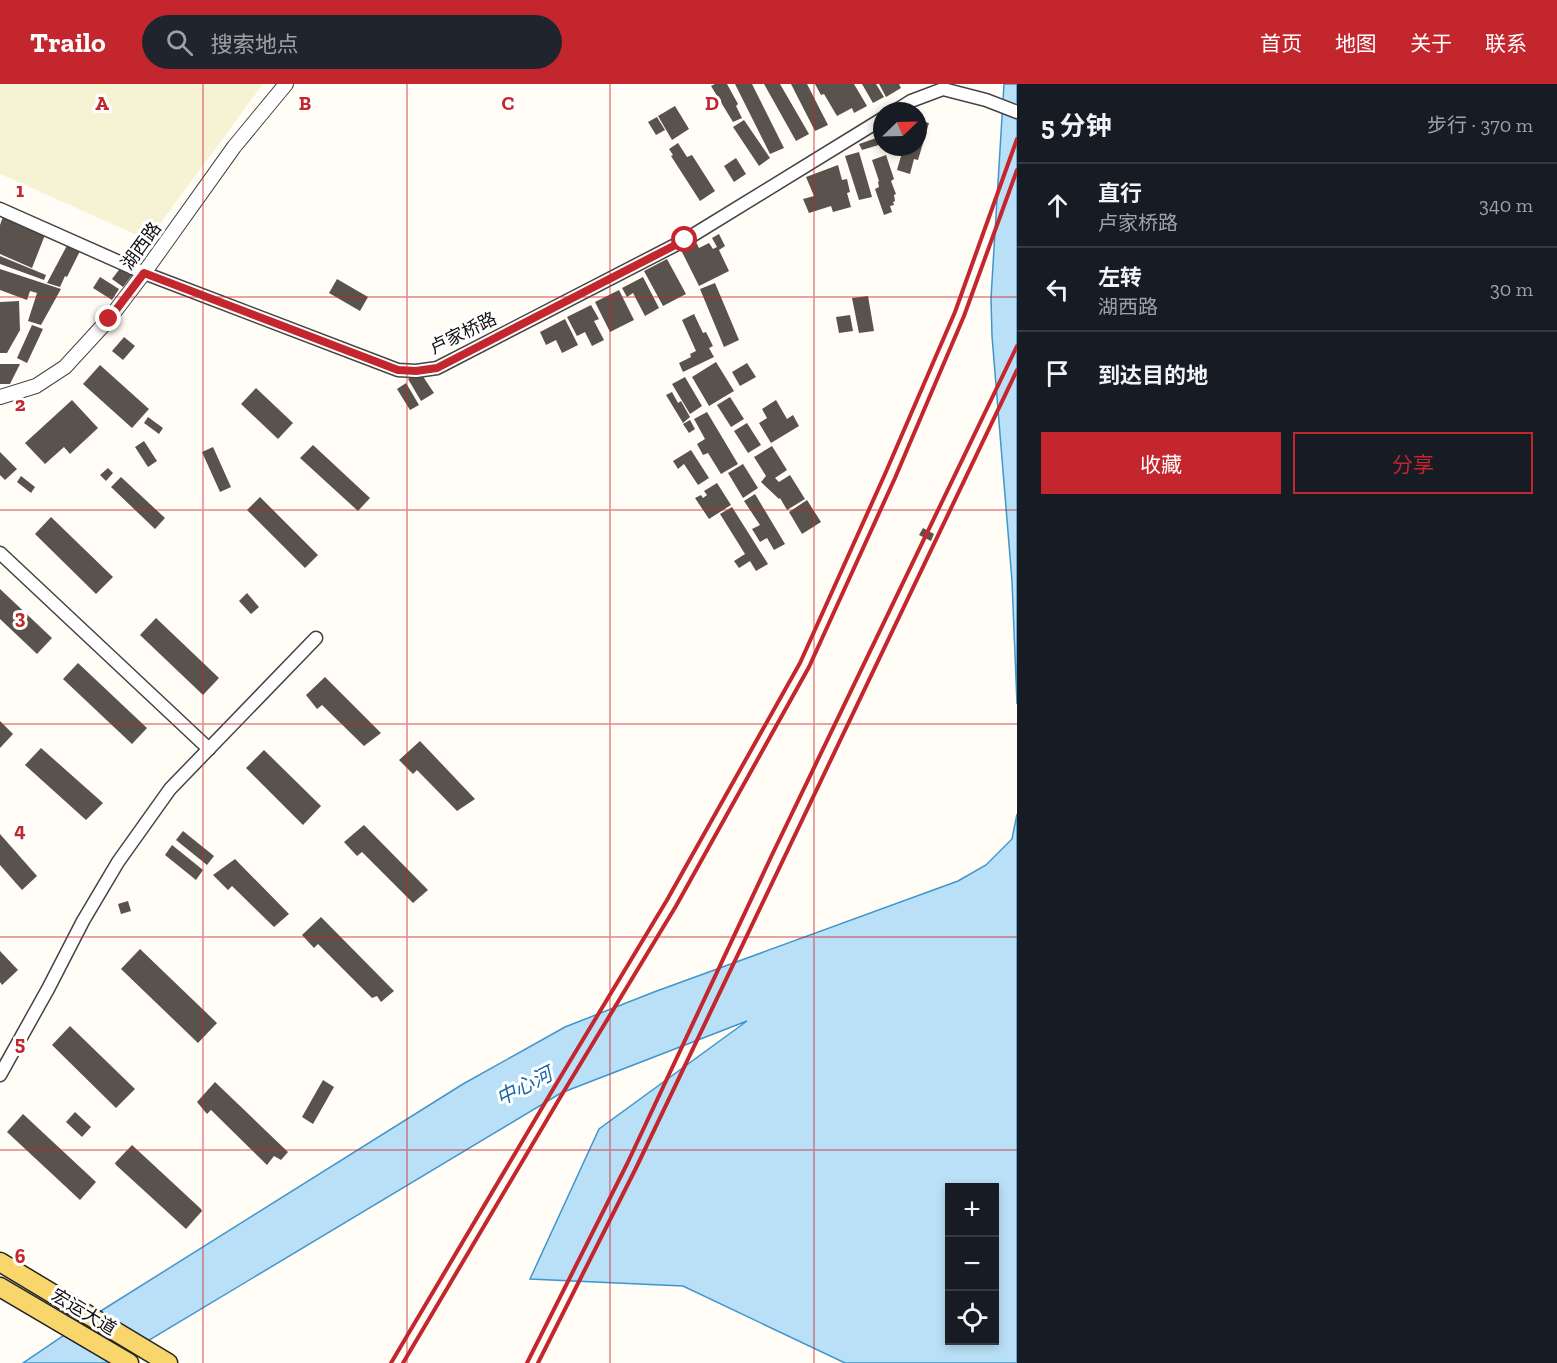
<!DOCTYPE html>
<html lang="zh">
<head>
<meta charset="utf-8">
<style>
	body { margin:0; font-family:"Zilla Slab","Noto Sans SC",serif; background:#20242c; color:#f1f3f6 }
	.controls { position:absolute; right:18px; bottom:18px; display:grid; overflow:hidden; border-radius:0px; box-shadow:0 3px 9px #0003 }
	.controls button { width:54px; height:54px; display:grid; place-items:center; padding:0; border:0; border-bottom:2px solid #363941; background:#171b24; color:#f1f3f6; font:30px sans-serif }
	.compass { position:absolute; left:873px; top:18px; width:54px; height:54px; border-radius:50%; background:#171b24; box-shadow:0 3px 9px #0003; rotate:67deg }
	.stop { position:absolute; width:18px; height:18px; margin:-14px; border:4px solid #c4262e; border-radius:50%; background:#fff }
	.stop.end { background:#c4262e; border-color:#fff; box-shadow:0 2px 6px #0008 }
	.list { margin:0; padding:0; list-style:none }
	h2 { display:flex; justify-content:space-between; align-items:center; height:78px; margin:0; padding:0 24px; font-size:26px }
	h2 small { font-size:20px; font-weight:400; color:#9ea1a6 }
	.list li { display:grid; grid-template-columns:39px 1fr auto; gap:18px; align-items:center; box-sizing:border-box; height:84px; padding:0 24px; border-top:2px solid #363941 }
	.list b { display:block; font-size:22px; white-space:nowrap }
	.list p { margin:0; font-size:20px; white-space:nowrap; color:#9ea1a6 }
	.list em { font-size:20px; font-style:normal; color:#9ea1a6 }
	.actions { display:flex; gap:12px; padding:18px 24px }
	.actions a { flex:1; padding:14px 0; border:2px solid #c4262e; border-radius:0px; text-align:center; font-size:21px; color:#c4262e }
	.actions .main { background:#c4262e; color:#fff }
	.icon { flex:none; width:33px; height:33px; fill:none; stroke:currentColor; stroke-width:2; stroke-linecap:round; stroke-linejoin:round }
	.map { position:relative; flex:none; width:1017px; height:1279px; overflow:hidden }
	header { display:flex; align-items:center; gap:36px; box-sizing:border-box; height:84px; padding:0 30px; background:#c4262e; color:#fff }
	header strong { font-size:28px }
	nav { display:flex; gap:33px; margin-inline-start:auto; font-size:21px }
	.search { width:420px; height:54px; background:#20242c; display:flex; align-items:center; gap:15px; box-sizing:border-box; padding:0 21px; border-radius:33px; color:#9ea1a6; font-size:22px }
	main { display:flex }
	aside { flex:1; background:#171b24 }
	.map>svg:first-child { display:block }
</style>
</head>
<body>
<header>
<strong>Trailo</strong>
<div class="search"><svg class="icon" aria-label="search" viewBox="0 0 24 24"><circle cx="10" cy="10" r="6"/><path d="M15 15l6 6"/></svg>搜索地点</div>
<nav><a>首页</a><a>地图</a><a>关于</a><a>联系</a></nav>
</header>
<main>
<div class="map">
<svg width="1017" height="1279" viewBox="0 0 1017 1279">
	<rect width="100%" height="100%" fill="#fffdf5"/>
	<!-- farmland -->
	<polygon fill="#f6f3d4" points="0,0 263,0 148,156 0,90"/>
	<!-- water -->
	<g fill="#b9e0f7" stroke="#3f96cf" stroke-width="1.5" fill-rule="evenodd">
		<polygon points="1004,0 1017,0 1017,620 1012,497 992,252 991,214"/>
		<path d="M1017,730V1279H845L683,1202L530,1195L599,1045L747,937L561,1009L111,1279H23L88,1235L463,1000L565,943L654,908L958,797L986,781L1012,755ZM950,1104H994V1256H950Z"/>
	</g>
	<!-- building -->
	<g fill="#5a524d">
		<polygon points="715,0 727,0 738,20 736,22 742,34 733,38 711,2"/>
		<polygon points="735,0 752,0 784,64 770,70"/>
		<polygon points="764,0 780,0 809,50 796,57"/>
		<polygon points="791,0 807,0 828,41 815,47"/>
		<polygon points="815,0 854,0 867,22 854,29 852,24 837,32 824,10 821,11"/>
		<polygon points="862,0 876,0 884,13 873,19"/>
		<polygon points="879,0 899,0 901,4 886,13"/>
		<polygon points="675,22 689,45 672,56 658,32"/>
		<polygon points="657,33 665,46 656,51 648,38"/>
		<polygon points="744,36 770,74 759,82 733,43"/>
		<polygon points="918,36 929,39 918,76 914,75 910,90 897,86 903,65 908,67 909,63 918,63"/>
		<polygon points="882,52 882,60 862,66 859,60"/>
		<polygon points="678,59 687,73 692,71 715,107 700,117 671,72 673,71 669,65"/>
		<polygon points="859,68 872,113 859,116 845,72"/>
		<polygon points="886,71 894,95 891,97 896,110 894,111 895,117 893,118 894,121 890,122 892,128 884,131 875,105 879,103 878,98 879,97 872,76"/>
		<polygon points="736,74 746,90 734,98 724,82"/>
		<polygon points="838,81 842,96 847,95 850,108 847,109 851,123 833,128 831,122 809,129 803,115 814,112 806,93"/>
		<polygon points="6,124 45,151 32,184 0,170 0,141"/>
		<polygon points="719,150 725,162 719,166 729,187 699,202 677,158 687,153 690,161 696,158 699,164 709,159 713,165 717,163 712,154"/>
		<polygon points="71,154 84,159 67,193 65,192 60,203 47,199"/>
		<polygon points="0,172 46,191 44,196 0,180"/>
		<polygon points="128,174 139,182 123,203 112,195"/>
		<polygon points="667,175 686,210 663,222 644,187"/>
		<polygon points="0,185 61,205 41,241 28,237 37,209 30,207 27,216 0,206"/>
		<polygon points="100,193 119,205 112,216 93,204"/>
		<polygon points="643,193 659,224 645,232 633,209 627,213 622,204"/>
		<polygon points="337,195 368,213 360,227 329,209"/>
		<polygon points="715,199 739,256 724,263 700,205"/>
		<polygon points="619,206 634,236 610,248 595,218"/>
		<polygon points="868,212 874,247 859,249 852,214"/>
		<polygon points="19,217 20,246 7,269 0,269 0,218"/>
		<polygon points="591,221 599,235 594,237 604,256 592,262 585,248 577,252 567,233"/>
		<polygon points="694,230 703,249 706,248 713,262 709,264 714,273 683,288 679,279 691,273 690,270 696,267 682,236"/>
		<polygon points="850,231 853,247 839,249 836,233"/>
		<polygon points="565,235 578,261 562,269 556,256 546,261 540,248"/>
		<polygon points="32,241 43,245 27,279 17,274"/>
		<polygon points="124,253 135,262 123,276 112,267"/>
		<polygon points="716,278 734,307 709,322 692,293"/>
		<polygon points="747,279 756,293 740,302 732,288"/>
		<polygon points="0,280 20,280 10,300 0,300"/>
		<polygon points="100,281 149,325 132,344 83,300"/>
		<polygon points="420,288 434,309 421,317 408,295"/>
		<polygon points="685,293 702,322 690,330 672,300"/>
		<polygon points="406,299 419,321 410,326 397,305"/>
		<polygon points="256,304 293,339 278,355 241,320"/>
		<polygon points="672,308 678,319 681,317 690,333 683,339 666,311"/>
		<polygon points="730,313 744,335 731,343 717,321"/>
		<polygon points="72,316 98,344 70,370 64,363 45,380 25,359"/>
		<polygon points="776,316 787,335 793,331 799,342 771,359 759,339 767,334 762,325"/>
		<polygon points="707,328 738,380 721,390 708,369 703,371 697,360 705,355 694,335"/>
		<polygon points="148,333 163,344 159,350 144,339"/>
		<polygon points="690,336 695,345 689,349 683,340"/>
		<polygon points="747,339 761,361 748,369 734,347"/>
		<polygon points="144,357 157,377 148,383 135,363"/>
		<polygon points="313,361 370,414 358,427 300,374"/>
		<polygon points="772,362 787,386 775,394 779,398 790,391 805,415 787,426 780,414 779,415 761,398 766,392 754,373"/>
		<polygon points="213,363 231,403 220,408 202,368"/>
		<polygon points="691,366 709,394 698,401 684,380 678,385 673,377"/>
		<polygon points="0,368 17,385 5,396 0,391"/>
		<polygon points="743,380 758,404 743,414 728,389"/>
		<polygon points="108,384 113,389 106,397 100,391"/>
		<polygon points="21,392 35,403 31,409 17,398"/>
		<polygon points="121,393 165,434 155,445 111,403"/>
		<polygon points="717,399 731,421 709,435 695,414 701,411 703,414 707,411 704,407"/>
		<polygon points="755,410 785,460 774,466 767,454 760,458 752,445 760,441 744,417"/>
		<polygon points="260,413 318,471 305,484 247,426"/>
		<polygon points="807,416 821,438 802,450 789,428"/>
		<polygon points="732,423 768,480 756,487 750,477 739,484 734,477 745,470 720,430"/>
		<polygon points="51,433 113,493 96,510 35,450"/>
		<polygon points="923,444 934,450 931,457 919,451"/>
		<polygon points="0,505 52,554 37,570 0,535"/>
		<polygon points="247,509 259,523 251,530 239,517"/>
		<polygon points="156,534 219,594 203,611 140,551"/>
		<polygon points="78,579 147,644 132,660 63,595"/>
		<polygon points="325,593 381,649 364,662 322,621 317,625 306,611"/>
		<polygon points="0,637 13,650 0,664"/>
		<polygon points="420,657 475,715 457,727 417,686 413,690 399,676"/>
		<polygon points="41,664 103,719 86,736 25,681"/>
		<polygon points="264,666 321,722 303,741 246,684"/>
		<polygon points="364,741 428,806 413,819 362,768 357,772 344,758"/>
		<polygon points="183,747 214,772 207,781 176,756"/>
		<polygon points="0,750 37,792 22,806 0,781"/>
		<polygon points="172,761 203,786 196,796 165,771"/>
		<polygon points="235,775 289,830 274,843 232,802 228,806 213,791"/>
		<polygon points="128,817 131,827 121,830 118,820"/>
		<polygon points="321,833 394,907 381,918 377,912 372,914 318,860 314,864 302,851"/>
		<polygon points="140,865 217,939 198,959 121,885"/>
		<polygon points="0,867 18,886 2,901 0,898"/>
		<polygon points="70,942 135,1005 116,1024 52,961"/>
		<polygon points="323,996 334,1003 313,1040 302,1033"/>
		<polygon points="215,998 288,1068 281,1076 274,1072 267,1081 211,1026 207,1030 197,1018"/>
		<polygon points="75,1028 91,1043 82,1053 66,1038"/>
		<polygon points="23,1030 96,1098 80,1116 7,1048"/>
		<polygon points="132,1061 201,1125 202,1127 186,1145 116,1081 115,1079"/>
	</g>
	<g fill="none" stroke-linecap="round" stroke-linejoin="round">
		<defs>
			<g id="minor">
				<polyline points="895,27 911,17 943,5 986,16 1017,28"/>
				<polyline points="0,125 144,189 398,286 416,287 437,284 685,156 882,35"/>
				<polyline points="0,469 209,665"/>
				<polyline points="0,991 48,905 83,837 118,778 170,705 316,554"/>
			</g>
			<polyline id="tertiary" points="0,313 36,302 65,283 109,235 144,189 234,63 286,0"/>
			<g id="primary">
				<polyline points="0,1178 168,1279"/>
				<polyline points="0,1203 129,1279"/>
			</g>
		</defs>
		<!-- minor casing -->
		<use href="#minor" stroke="#444" stroke-width="15"/>
		<!-- tertiary casing -->
		<use href="#tertiary" stroke="#444" stroke-width="16"/>
		<!-- primary casing -->
		<use href="#primary" stroke="#222" stroke-width="21"/>
		<!-- minor -->
		<use href="#minor" stroke="#fff" stroke-width="12"/>
		<!-- tertiary -->
		<use href="#tertiary" stroke="#fff" stroke-width="14"/>
		<!-- primary -->
		<use href="#primary" stroke="#f9d66b" stroke-width="18"/>
		<!-- rail -->
		<g stroke="#c4262e" stroke-width="4">
			<polyline points="391,1279 552,1007 667,816 800,579 885,390 955,228 1017,55"/>
			<polyline points="403,1279 561,1012 676,822 809,583 895,394 964,232 1017,86"/>
			<polyline points="527,1279 627,1080 771,773 1017,262"/>
			<polyline points="538,1279 636,1084 1017,286"/>
		</g>
	</g>
	<g fill="none" stroke-linecap="round" stroke-linejoin="round">
		<!-- route -->
		<polyline stroke="#c4262e" stroke-width="8" points="109,235 144,189 398,286 416,287 437,284 685,156"/>
	</g>
	<!-- grid -->
	<path fill="none" stroke="#c4262e" stroke-width="1.5" stroke-opacity="0.55" d="M203,0V1279M407,0V1279M610,0V1279M814,0V1279M0,213H1017M0,426H1017M0,640H1017M0,853H1017M0,1066H1017"/>
	<g text-anchor="middle" dominant-baseline="central" stroke-width="6" stroke-linejoin="round" paint-order="stroke">
		<!-- street labels -->
		<g font-size="18" fill="#111" stroke="#fff">
			<text transform="translate(141 162) rotate(-54)">湖西路</text>
			<text transform="translate(463 249) rotate(-26)">卢家桥路</text>
			<text transform="translate(84 1228) rotate(31)">宏运大道</text>
		</g>
		<!-- water labels -->
		<g font-size="20" font-style="italic" fill="#1768a6" stroke="#fff">
			<text transform="translate(524 1002) rotate(-27)">中心河</text>
		</g>
	</g>
	<g font-size="20" text-anchor="middle" font-weight="bold" fill="#c4262e" stroke="#fff" stroke-width="6" stroke-linejoin="round" paint-order="stroke">
		<text x="102" y="26">A</text>
		<text x="305" y="26">B</text>
		<text x="508" y="26">C</text>
		<text x="712" y="26">D</text>
		<text x="20" y="113">1</text>
		<text x="20" y="327">2</text>
		<text x="20" y="540">3</text>
		<text x="20" y="753">4</text>
		<text x="20" y="966">5</text>
		<text x="20" y="1179">6</text>
	</g>
</svg>
<div class="controls">
<button>+</button>
<button>−</button>
<button><svg class="icon" aria-label="locate" viewBox="0 0 24 24"><circle cx="12" cy="12" r="6"/><path d="M12 2v4M12 18v4M2 12h4M18 12h4"/></svg></button>
</div>
<svg class="compass" viewBox="-18 -18 36 36"><path d="M0-13l5 13h-10z" fill="#e53935"/><path d="M0 13l5-13h-10z" fill="#9ea1a6"/></svg>
<div class="stop" style="left:685px;top:156px"></div>
<div class="stop end" style="left:109px;top:235px"></div>
</div>
<aside>
<h2>5 分钟<small>步行 · 370 m</small></h2>
<ul class="list">
<li><svg class="icon" aria-label="ahead" viewBox="0 0 24 24"><path d="M12 20V5M6 11l6-6 6 6"/></svg><div><b>直行</b><p>卢家桥路</p></div><em>340 m</em></li>
<li><svg class="icon" aria-label="left" viewBox="0 0 24 24"><path d="M17 20v-9H6M10 6l-5 5 5 5"/></svg><div><b>左转</b><p>湖西路</p></div><em>30 m</em></li>
<li><svg class="icon" aria-label="arrive" viewBox="0 0 24 24"><path d="M6 21V4h12l-3 4 3 4H6"/></svg><div><b>到达目的地</b></div></li>
</ul>
<div class="actions"><a class="main">收藏</a><a>分享</a></div>
</aside>
</main>
</body>
</html>
